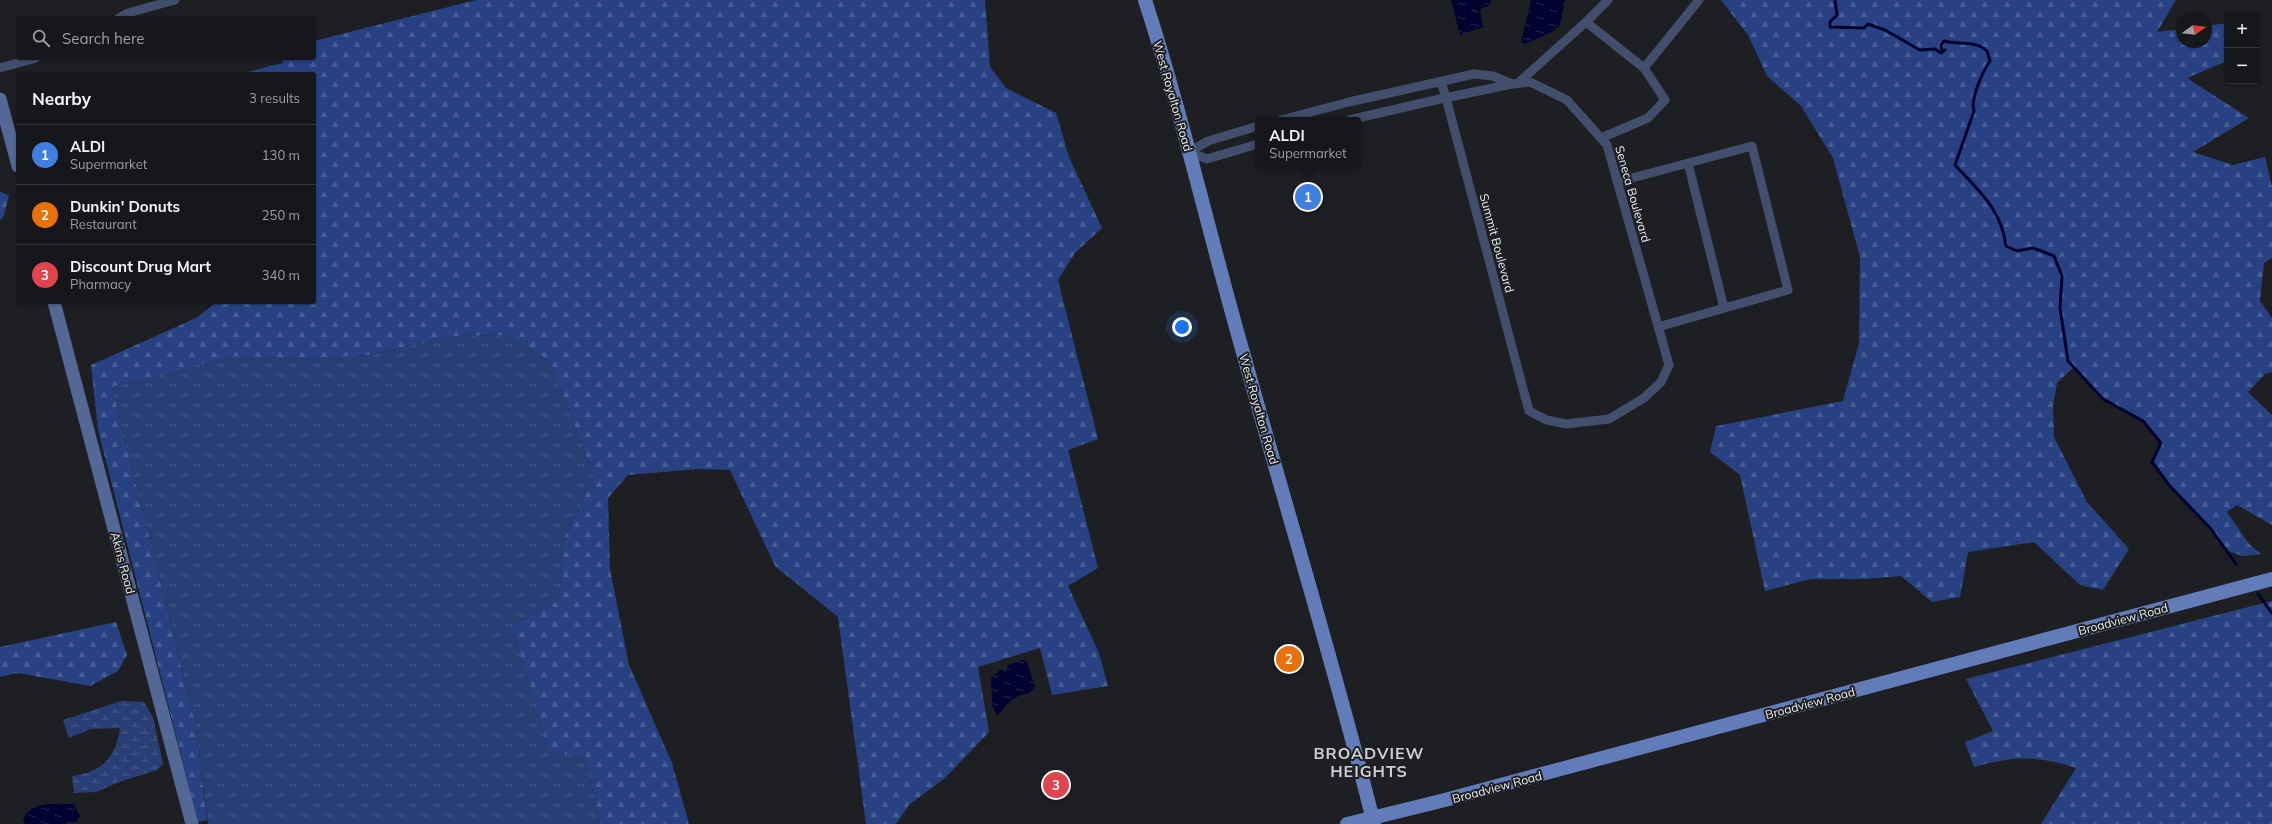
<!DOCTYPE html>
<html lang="en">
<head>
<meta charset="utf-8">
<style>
	body { margin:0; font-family:Mulish,sans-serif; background:#1f2023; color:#f1f3f6 }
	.controls { position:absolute; right:12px; top:12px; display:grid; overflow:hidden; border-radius:4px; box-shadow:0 1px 3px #0004 }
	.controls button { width:36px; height:36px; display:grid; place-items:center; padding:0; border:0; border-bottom:1px solid #353639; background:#16171a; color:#f1f3f6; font:20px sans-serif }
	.compass { position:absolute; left:2176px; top:12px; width:36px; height:36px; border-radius:50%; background:#16171a; box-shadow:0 1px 3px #0004; rotate:75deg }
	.you { position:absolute; left:1182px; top:327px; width:14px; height:14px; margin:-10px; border:3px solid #fff; border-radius:50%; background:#1a73e8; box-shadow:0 0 0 6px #1a73e833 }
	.badge { display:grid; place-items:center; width:26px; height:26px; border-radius:50%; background:#8c9099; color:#fff; font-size:13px; font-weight:700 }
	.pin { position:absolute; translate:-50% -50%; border:2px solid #fff; box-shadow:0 1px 4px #0006 }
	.popup { position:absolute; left:1255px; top:117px; width:106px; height:52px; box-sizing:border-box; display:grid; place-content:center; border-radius:4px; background:#16171a; filter:drop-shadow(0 1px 3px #0005); font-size:13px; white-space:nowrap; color:#9e9fa2 }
	.popup b { font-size:15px; color:#f1f3f6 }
	.popup::after { content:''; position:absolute; left:50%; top:100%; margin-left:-8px; border:8px solid transparent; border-top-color:#16171a }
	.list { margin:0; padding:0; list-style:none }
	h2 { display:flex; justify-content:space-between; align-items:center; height:52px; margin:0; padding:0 16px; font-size:17px }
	h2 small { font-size:13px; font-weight:400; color:#9e9fa2 }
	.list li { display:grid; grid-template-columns:26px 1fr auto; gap:12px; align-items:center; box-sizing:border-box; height:60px; padding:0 16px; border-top:1px solid #353639 }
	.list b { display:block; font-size:15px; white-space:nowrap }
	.list p { margin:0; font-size:13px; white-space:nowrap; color:#9e9fa2 }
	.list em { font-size:13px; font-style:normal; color:#9e9fa2 }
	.icon { flex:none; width:22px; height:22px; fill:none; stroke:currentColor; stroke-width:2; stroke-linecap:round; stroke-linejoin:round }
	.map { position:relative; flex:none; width:2272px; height:824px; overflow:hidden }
	.search { position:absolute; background:#16171a; box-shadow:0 1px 3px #0004; left:16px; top:16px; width:300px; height:44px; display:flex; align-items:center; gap:10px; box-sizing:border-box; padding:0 14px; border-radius:4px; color:#9e9fa2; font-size:15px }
	.panel { position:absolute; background:#16171a; box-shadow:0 1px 3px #0004; left:16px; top:72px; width:300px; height:232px; border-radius:4px }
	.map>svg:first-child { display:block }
</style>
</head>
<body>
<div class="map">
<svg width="2272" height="824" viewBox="0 0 2272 824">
	<defs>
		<pattern id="grass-tufts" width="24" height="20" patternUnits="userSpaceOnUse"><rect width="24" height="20" fill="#283e74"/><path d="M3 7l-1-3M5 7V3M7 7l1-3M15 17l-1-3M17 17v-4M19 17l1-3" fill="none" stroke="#485a88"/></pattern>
		<pattern id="forest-firs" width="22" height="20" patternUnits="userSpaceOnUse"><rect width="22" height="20" fill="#274182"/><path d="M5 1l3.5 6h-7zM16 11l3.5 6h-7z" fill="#475d94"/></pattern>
		<pattern id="wetland-marsh" width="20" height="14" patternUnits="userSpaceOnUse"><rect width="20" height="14" fill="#283e74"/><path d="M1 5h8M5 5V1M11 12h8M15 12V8" fill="none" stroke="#485a88"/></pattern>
		<pattern id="water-ripples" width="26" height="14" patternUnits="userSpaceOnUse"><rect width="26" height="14" fill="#01022f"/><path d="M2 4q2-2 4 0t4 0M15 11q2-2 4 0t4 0" fill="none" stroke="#26274d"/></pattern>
	</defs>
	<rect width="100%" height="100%" fill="#1e1f22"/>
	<!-- grass -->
	<polygon fill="url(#grass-tufts)" points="506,335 550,361 594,477 564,539 559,601 585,755 600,824 208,824 196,727 112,387 225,355 314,359 369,355 455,336"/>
	<!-- forest -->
	<g fill="url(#forest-firs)">
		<polygon points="476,0 985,0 990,67 1006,88 1056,113 1069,157 1102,228 1075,253 1058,280 1098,439 1068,450 1098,568 1068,586 1099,653 1108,686 1052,695 1040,648 978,667 989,732 945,778 909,805 896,824 866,824 838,617 775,566 730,470 697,469 628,475 608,498 610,569 629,665 672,763 689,824 600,824 585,755 550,753 513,626 559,600 564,539 594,477 550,361 506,335 455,336 369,355 314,359 232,356 112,387 196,727 207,820 198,822 98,430 91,365 196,318 217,302 314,302 314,74 243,73 283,63 283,58 314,58 314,41"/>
		<polygon points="1721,0 2176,0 2157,32 2182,29 2182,42 2206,42 2206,26 2227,23 2227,61 2187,78 2249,118 2193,152 2233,165 2265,157 2272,187 2272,258 2264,263 2260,301 2272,318 2272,372 2265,374 2248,392 2272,415 2272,525 2237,505 2227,512 2249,544 2261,554 2242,556 2226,550 2211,529 2169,485 2152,462 2161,443 2143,421 2103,399 2074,367 2057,383 2053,406 2054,437 2087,502 2129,549 2103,590 2080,585 2034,542 1968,552 1960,597 1932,602 1901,576 1866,579 1811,579 1765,591 1740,475 1710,452 1716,426 1843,401 1859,343 1860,257 1833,158 1801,106 1767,76 1748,35"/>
		<polygon points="0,191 9,196 3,218 0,220"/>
		<path d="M2272,601V824H2041L2076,768C2036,755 2014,756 1974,767L1965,742L1993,731L1966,679Z"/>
		<polygon points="116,622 127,655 118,671 90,686 18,673 0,677 0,647"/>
	</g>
	<!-- wetland -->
	<path fill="url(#wetland-marsh)" d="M121,701L144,702L153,717L163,764L157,770L119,782L96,792L74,793L72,776C102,772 116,758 120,728L91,729L69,738L63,720Z"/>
	<!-- water -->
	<g fill="url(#water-ripples)">
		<polygon points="1451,0 1490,0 1492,5 1480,9 1483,27 1460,35"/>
		<polygon points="1531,0 1565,0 1560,25 1552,32 1525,44 1521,42"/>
		<path d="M1022,660L1027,661L1035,687L1029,693C1014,695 1007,704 997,716L992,704L991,678L1001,669L1006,672L1008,665Z"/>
		<path d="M74,804L80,816L76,822L59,824H25L23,821C29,800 56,804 74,804Z"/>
	</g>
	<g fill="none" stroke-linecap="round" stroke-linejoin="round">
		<!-- stream -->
		<g stroke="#01022f" stroke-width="3">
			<path d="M1835,0L1837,15L1830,22V27L1864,28L1868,24L1885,30L1920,50L1935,49L1941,53L1945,50L1942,51L1941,45L1944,41C1959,45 1975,40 1987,51L1990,61C1983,71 1970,99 1974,111L1955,165C1978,190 2002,210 2006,246L2017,251L2033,248L2054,256L2062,276L2060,308L2068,361L2103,399L2143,421L2161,443L2152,462L2169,485L2211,529L2236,564"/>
			<polyline points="2258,594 2272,613"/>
		</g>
		<!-- street -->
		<g stroke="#414e6c" stroke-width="9">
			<polyline points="119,18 128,13 175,0"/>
			<polyline points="1586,22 1644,68 1665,100 1648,118 1601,138"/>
			<polyline points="0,68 36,58"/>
			<polyline points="1644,68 1699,0"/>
			<polyline points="1517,84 1586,22 1608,0"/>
			<polyline points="1281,120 1349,102 1474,74 1493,76 1512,84"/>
			<polyline points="1349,120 1440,99 1512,84 1530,82 1567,100 1607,145 1669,365 1661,382 1644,398 1609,419 1566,424 1547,420 1529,411 1446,98 1441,81"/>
			<polyline points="1189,152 1208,141 1258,126"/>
			<polyline points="1189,152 1207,159 1258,144"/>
			<polyline points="1688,163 1724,308"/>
			<polyline points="1617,182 1752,146 1788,290 1658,327"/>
		</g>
		<!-- secondary -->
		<g stroke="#546897" stroke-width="13">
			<polyline points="0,99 18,166"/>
			<polyline points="54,302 192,824"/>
		</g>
		<!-- primary -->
		<g stroke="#627cb9" stroke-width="14">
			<path d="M1145,0C1183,117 1210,238 1244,356C1287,512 1335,667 1374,824"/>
			<polyline points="1347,824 1441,801 2272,579"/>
		</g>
	</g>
	<g text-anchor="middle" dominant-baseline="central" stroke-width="4" stroke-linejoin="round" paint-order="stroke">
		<!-- street labels -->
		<g font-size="12" fill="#edeef0" stroke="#1e1f22">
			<text transform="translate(1173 96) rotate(74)">West Royalton Road</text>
			<text transform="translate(1633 194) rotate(74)">Seneca Boulevard</text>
			<text transform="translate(1497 243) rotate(75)">Summit Boulevard</text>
			<text transform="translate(1259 409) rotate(74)">West Royalton Road</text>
			<text transform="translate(123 563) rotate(75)">Akins Road</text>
			<text transform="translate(2123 619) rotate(-15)">Broadview Road</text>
			<text transform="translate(1810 703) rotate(-15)">Broadview Road</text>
			<text transform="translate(1497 787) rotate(-15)">Broadview Road</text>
		</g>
		<!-- district labels -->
		<g font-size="16" font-weight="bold" letter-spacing="1" fill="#ced0d4" stroke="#1e1f22">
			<text x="1369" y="753">BROADVIEW<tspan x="1369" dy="18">HEIGHTS</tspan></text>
		</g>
	</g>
</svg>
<div class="controls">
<button>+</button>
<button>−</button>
</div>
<svg class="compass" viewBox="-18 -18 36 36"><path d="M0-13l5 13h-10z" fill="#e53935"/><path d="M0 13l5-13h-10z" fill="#9e9fa2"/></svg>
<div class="you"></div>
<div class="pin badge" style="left:1308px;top:197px;background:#3f7fe0">1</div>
<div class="popup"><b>ALDI</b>Supermarket</div>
<div class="pin badge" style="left:1289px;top:659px;background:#e8710a">2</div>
<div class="pin badge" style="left:1056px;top:785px;background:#e0444e">3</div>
<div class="search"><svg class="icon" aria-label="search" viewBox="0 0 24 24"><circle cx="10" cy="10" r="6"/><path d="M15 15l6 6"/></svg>Search here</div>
<section class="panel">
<h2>Nearby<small>3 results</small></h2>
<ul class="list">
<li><span class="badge" style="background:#3f7fe0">1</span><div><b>ALDI</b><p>Supermarket</p></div><em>130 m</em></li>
<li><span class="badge" style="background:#e8710a">2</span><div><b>Dunkin' Donuts</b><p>Restaurant</p></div><em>250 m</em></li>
<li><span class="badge" style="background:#e0444e">3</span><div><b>Discount Drug Mart</b><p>Pharmacy</p></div><em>340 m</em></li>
</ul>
</section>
</div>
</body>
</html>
